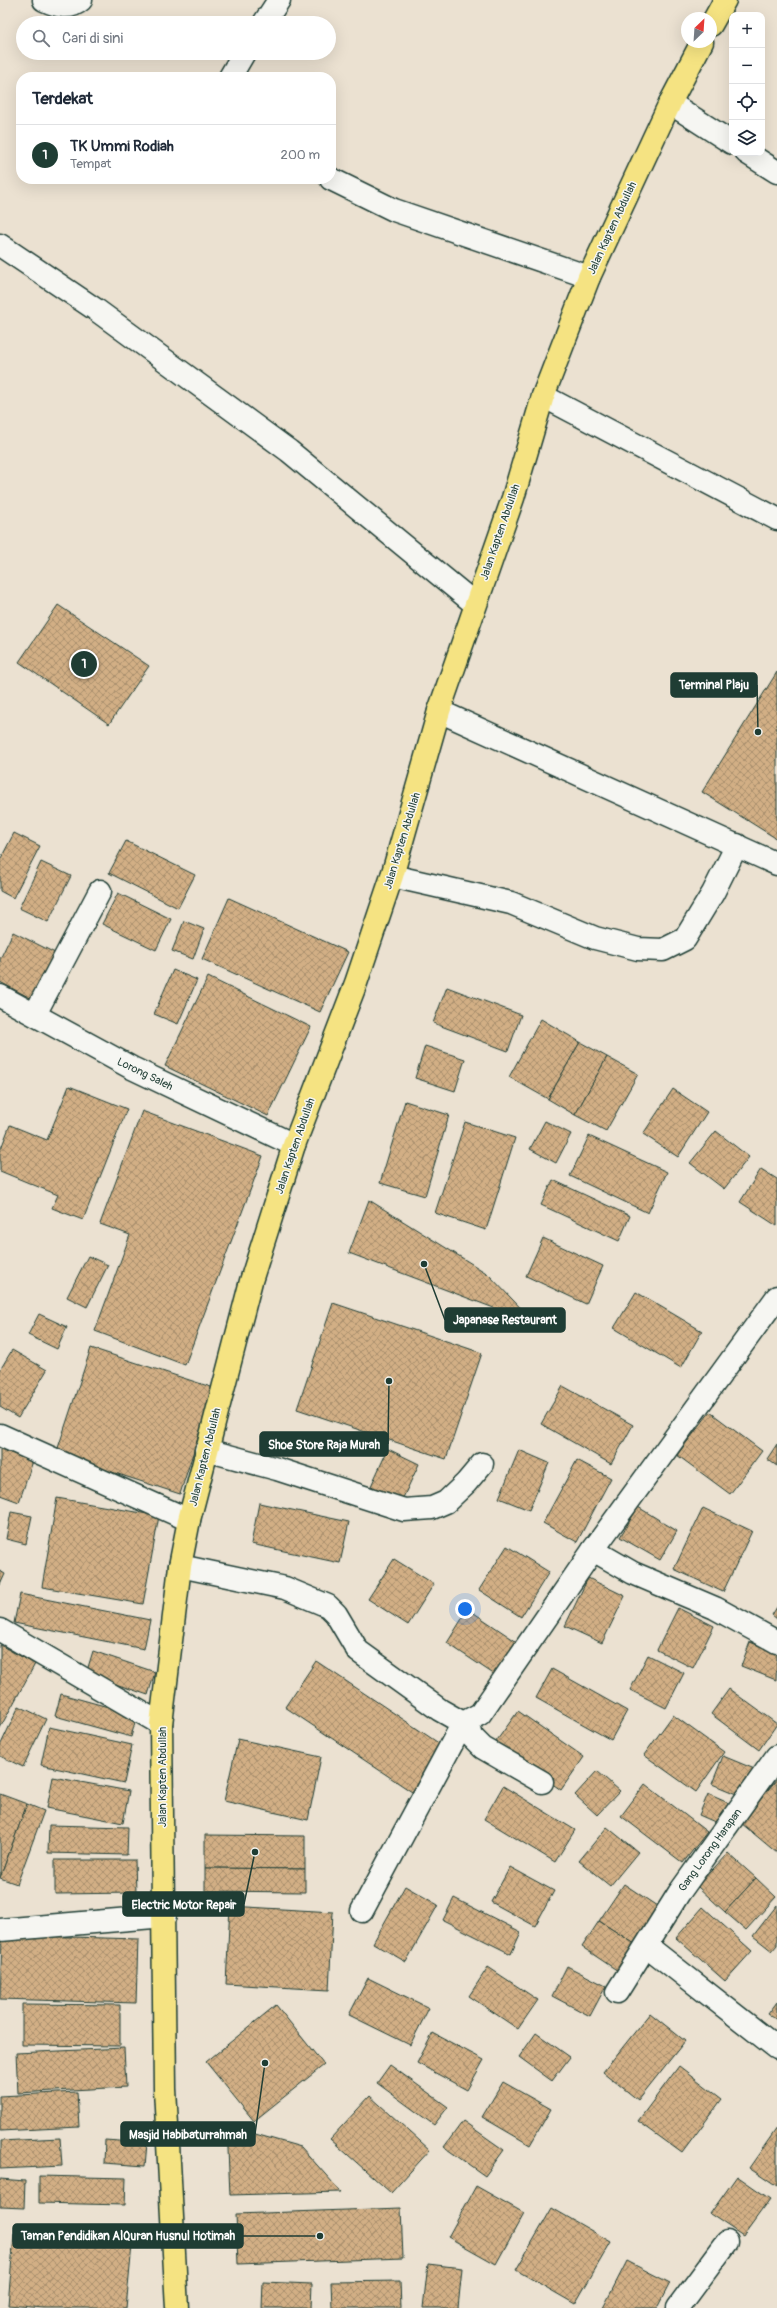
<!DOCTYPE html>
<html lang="id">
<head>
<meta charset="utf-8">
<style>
	body { margin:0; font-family:Pangolin,sans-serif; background:#f6f6f7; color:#1f2937 }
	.controls { position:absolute; right:12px; top:12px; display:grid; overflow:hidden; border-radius:8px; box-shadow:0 4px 16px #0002 }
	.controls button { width:36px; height:36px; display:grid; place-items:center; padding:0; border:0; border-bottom:1px solid #e0e1e3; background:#fff; color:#1f2937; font:20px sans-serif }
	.compass { position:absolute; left:681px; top:12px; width:36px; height:36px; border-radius:50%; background:#fff; box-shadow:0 4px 16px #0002; rotate:25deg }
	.you { position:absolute; left:465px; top:1609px; width:14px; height:14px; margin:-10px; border:3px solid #fff; border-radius:50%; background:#1a73e8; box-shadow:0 0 0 6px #1a73e833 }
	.badge { display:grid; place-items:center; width:26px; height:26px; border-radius:50%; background:#1f3d34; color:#fff; font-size:13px; font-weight:700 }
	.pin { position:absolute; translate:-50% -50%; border:2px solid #fff; box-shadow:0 1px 4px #0006 }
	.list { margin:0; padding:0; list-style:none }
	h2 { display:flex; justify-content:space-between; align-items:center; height:52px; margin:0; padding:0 16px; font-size:17px }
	h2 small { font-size:13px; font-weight:400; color:#747a83 }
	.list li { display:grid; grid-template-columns:26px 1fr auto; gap:12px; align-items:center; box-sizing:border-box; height:60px; padding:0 16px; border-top:1px solid #e0e1e3 }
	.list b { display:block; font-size:15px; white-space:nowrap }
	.list p { margin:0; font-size:13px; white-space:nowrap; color:#747a83 }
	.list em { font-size:13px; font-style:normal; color:#747a83 }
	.icon { flex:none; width:22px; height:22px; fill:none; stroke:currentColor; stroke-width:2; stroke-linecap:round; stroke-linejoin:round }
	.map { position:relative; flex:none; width:777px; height:2308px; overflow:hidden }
	.search { position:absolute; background:#fff; box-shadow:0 4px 16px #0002; left:16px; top:16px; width:320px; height:44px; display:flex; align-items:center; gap:10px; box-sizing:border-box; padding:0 14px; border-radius:22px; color:#747a83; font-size:15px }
	.panel { position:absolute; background:#fff; box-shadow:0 4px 16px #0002; left:16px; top:72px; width:320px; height:112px; border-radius:16px }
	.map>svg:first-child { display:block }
</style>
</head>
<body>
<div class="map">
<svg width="777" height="2308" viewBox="0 0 777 2308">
	<defs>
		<pattern id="building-cross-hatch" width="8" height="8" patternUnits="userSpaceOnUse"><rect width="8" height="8" fill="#d2af85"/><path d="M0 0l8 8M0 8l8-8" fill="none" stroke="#aa906e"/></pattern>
	</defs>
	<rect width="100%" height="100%" fill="#ebe1d1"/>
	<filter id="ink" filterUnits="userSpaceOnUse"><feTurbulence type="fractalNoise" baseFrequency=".025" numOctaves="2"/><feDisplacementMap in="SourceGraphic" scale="8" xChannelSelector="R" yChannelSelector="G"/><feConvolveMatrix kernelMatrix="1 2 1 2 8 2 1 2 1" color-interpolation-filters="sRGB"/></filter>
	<g filter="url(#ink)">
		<!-- building -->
		<g fill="url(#building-cross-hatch)" stroke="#1f3d34">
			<polygon points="58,605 149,666 109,724 19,662"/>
			<polygon points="777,672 777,839 702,792"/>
			<polygon points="14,833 40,846 13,898 0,891 0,860"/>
			<polygon points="126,841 195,875 178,908 109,873"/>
			<polygon points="41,862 71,876 48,922 19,908"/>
			<polygon points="118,893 171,919 156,950 102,924"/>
			<polygon points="229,898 348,952 320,1012 202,959"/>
			<polygon points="184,921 204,929 193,959 172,951"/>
			<polygon points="13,932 59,955 36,1001 0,982 0,959"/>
			<polygon points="173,970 197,980 178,1024 154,1014"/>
			<polygon points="208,977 311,1027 268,1116 165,1066"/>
			<polygon points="447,987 521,1015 508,1051 433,1023"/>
			<polygon points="541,1019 580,1042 548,1099 509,1077"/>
			<polygon points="580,1042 607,1057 575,1115 548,1099"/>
			<polygon points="425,1046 465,1059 455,1091 415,1078"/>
			<polygon points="607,1057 638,1074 606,1131 575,1115"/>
			<polygon points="69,1086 127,1109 83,1220 52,1208 58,1195 0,1171 0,1151 10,1125 47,1140"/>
			<polygon points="673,1089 707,1112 678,1157 643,1134"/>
			<polygon points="405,1101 449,1115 425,1196 380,1183"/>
			<polygon points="142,1111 263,1156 185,1365 95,1331 130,1235 100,1224"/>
			<polygon points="545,1121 571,1134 556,1163 530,1149"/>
			<polygon points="465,1122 515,1138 486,1230 435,1213"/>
			<polygon points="716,1131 749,1157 724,1189 690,1163"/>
			<polygon points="589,1136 667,1172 648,1213 570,1176"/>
			<polygon points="761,1169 777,1179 777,1226 740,1202"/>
			<polygon points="553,1180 630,1216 619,1241 541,1205"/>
			<polygon points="369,1200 488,1274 536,1324 349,1253"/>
			<polygon points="543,1238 603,1266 586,1304 526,1276"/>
			<polygon points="88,1256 108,1265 87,1307 67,1297"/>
			<polygon points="636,1292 702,1331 681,1368 614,1328"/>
			<polygon points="333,1303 482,1353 446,1459 297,1409"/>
			<polygon points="39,1314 67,1327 57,1349 28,1335"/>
			<polygon points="91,1348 214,1388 180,1494 56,1454"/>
			<polygon points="12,1350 47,1370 18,1418 0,1407 0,1370"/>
			<polygon points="563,1386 633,1425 611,1464 541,1424"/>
			<polygon points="710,1412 762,1451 730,1494 677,1455"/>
			<polygon points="777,1444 777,1466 767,1459"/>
			<polygon points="0,1449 33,1461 19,1502 0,1495"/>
			<polygon points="388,1449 419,1464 402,1500 371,1486"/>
			<polygon points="519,1450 549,1463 529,1510 499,1498"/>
			<polygon points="577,1460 611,1478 577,1542 543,1523"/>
			<polygon points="57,1498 159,1516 143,1604 42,1587"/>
			<polygon points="259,1503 349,1522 340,1563 251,1544"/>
			<polygon points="638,1507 677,1531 660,1560 620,1537"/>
			<polygon points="703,1508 752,1531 723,1592 674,1569"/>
			<polygon points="11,1512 32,1516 26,1544 6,1539"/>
			<polygon points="507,1546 549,1572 521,1617 479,1590"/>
			<polygon points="394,1559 434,1584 408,1625 368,1599"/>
			<polygon points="0,1571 5,1574 0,1585"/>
			<polygon points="588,1578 625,1596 602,1643 565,1626"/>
			<polygon points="20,1594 150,1620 144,1649 14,1623"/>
			<polygon points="777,1607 777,1619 772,1615"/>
			<polygon points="678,1608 714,1626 693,1668 657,1650"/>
			<polygon points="468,1609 520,1644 498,1677 447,1643"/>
			<polygon points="750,1642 777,1653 776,1680 741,1666"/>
			<polygon points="0,1645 35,1664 0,1728"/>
			<polygon points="93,1651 155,1672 148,1695 86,1674"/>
			<polygon points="648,1655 684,1673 666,1708 630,1690"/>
			<polygon points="316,1661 443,1746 412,1792 285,1707"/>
			<polygon points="552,1669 627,1711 611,1740 536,1698"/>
			<polygon points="729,1689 777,1724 759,1750 711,1714"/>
			<polygon points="61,1694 137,1715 131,1737 55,1716"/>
			<polygon points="19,1706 46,1719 23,1767 0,1756 0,1746"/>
			<polygon points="518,1711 584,1757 561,1790 495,1743"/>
			<polygon points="673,1715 724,1752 696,1792 644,1755"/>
			<polygon points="49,1727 132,1745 124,1783 41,1765"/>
			<polygon points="238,1739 321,1757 308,1820 224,1801"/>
			<polygon points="723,1756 757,1770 746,1798 712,1784"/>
			<polygon points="597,1771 620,1791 597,1815 575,1795"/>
			<polygon points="53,1777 129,1791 123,1823 47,1808"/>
			<polygon points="777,1779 777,1853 741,1823"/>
			<polygon points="645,1784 707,1832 683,1863 621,1816"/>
			<polygon points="503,1786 575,1830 555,1862 484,1819"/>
			<polygon points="0,1794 27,1804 0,1878"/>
			<polygon points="708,1794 733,1805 724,1826 699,1815"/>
			<polygon points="27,1804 44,1811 17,1884 0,1878"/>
			<polygon points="49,1825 128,1827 127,1855 48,1853"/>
			<polygon points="607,1827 638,1852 610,1886 579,1861"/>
			<polygon points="205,1835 305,1836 305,1869 205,1868"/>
			<polygon points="728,1853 756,1878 725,1912 697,1886"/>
			<polygon points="55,1860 135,1860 136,1893 55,1894"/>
			<polygon points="510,1867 554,1891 535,1926 491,1902"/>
			<polygon points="205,1868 305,1869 305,1892 205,1891"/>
			<polygon points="756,1878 776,1897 746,1930 725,1912"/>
			<polygon points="624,1884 663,1910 638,1946 599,1921"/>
			<polygon points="405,1886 438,1905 406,1962 373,1943"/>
			<polygon points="454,1898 521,1932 511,1954 443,1920"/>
			<polygon points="777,1905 777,1945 772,1951 753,1936"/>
			<polygon points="230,1906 333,1912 329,1990 226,1984"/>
			<polygon points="703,1907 752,1951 725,1981 676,1938"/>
			<polygon points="599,1921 638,1946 621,1973 582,1947"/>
			<polygon points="2,1935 138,1939 136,2003 0,1999"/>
			<polygon points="567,1966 606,1986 590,2016 552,1996"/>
			<polygon points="488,1967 538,2000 518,2029 469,1996"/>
			<polygon points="368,1978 429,2008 410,2045 349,2015"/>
			<polygon points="777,2002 777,2020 768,2014"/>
			<polygon points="22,2004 120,2005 120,2046 22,2045"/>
			<polygon points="276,2005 324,2065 254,2121 206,2062"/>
			<polygon points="650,2013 685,2041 638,2100 603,2072"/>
			<polygon points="433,2033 484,2060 467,2090 417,2063"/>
			<polygon points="536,2033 570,2057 552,2081 519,2057"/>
			<polygon points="124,2048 126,2087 18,2093 16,2053"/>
			<polygon points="390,2065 448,2107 434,2125 377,2083"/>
			<polygon points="679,2066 722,2099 682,2153 638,2121"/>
			<polygon points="503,2082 551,2109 530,2145 482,2117"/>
			<polygon points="77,2092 79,2127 0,2131 0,2096"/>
			<polygon points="370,2096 430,2150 391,2193 330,2139"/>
			<polygon points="463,2121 504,2150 485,2176 444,2147"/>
			<polygon points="227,2126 301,2147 341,2192 230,2195"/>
			<polygon points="777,2128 777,2187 749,2168"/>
			<polygon points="60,2138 62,2166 0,2169 0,2141"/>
			<polygon points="105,2140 147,2143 145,2166 104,2163"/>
			<polygon points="39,2176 126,2178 125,2205 39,2203"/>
			<polygon points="737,2176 770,2199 743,2236 710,2214"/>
			<polygon points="0,2179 25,2181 24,2208 0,2207"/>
			<polygon points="476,2186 524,2213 496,2264 448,2237"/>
			<polygon points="401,2208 403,2258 238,2264 236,2214"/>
			<polygon points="552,2208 611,2242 575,2304 516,2270"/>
			<polygon points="14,2234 132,2245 126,2308 44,2308 8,2305"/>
			<polygon points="627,2261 670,2283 657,2308 603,2308"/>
			<polygon points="428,2264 462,2268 458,2308 423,2308"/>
			<polygon points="400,2281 401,2308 332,2308 331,2282"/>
			<polygon points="263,2282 312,2284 311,2308 262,2308"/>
		</g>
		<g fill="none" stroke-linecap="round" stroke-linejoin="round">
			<defs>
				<g id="minor">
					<path d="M44,0C57,6 70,10 81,0"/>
					<polyline points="264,23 279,0"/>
					<polyline points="230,77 244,53"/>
					<polyline points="670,103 732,143"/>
					<polyline points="747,153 777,172"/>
					<polyline points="331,179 394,210 589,277"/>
					<polyline points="0,245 95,309 289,451 475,604"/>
					<polyline points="543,396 777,519"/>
					<polyline points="439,711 777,864"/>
					<polyline points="392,876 511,903 595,938 638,949 663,950 685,939 713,893 737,845"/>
					<polyline points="0,996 132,1068 294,1145"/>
					<polyline points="35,1014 100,891"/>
					<polyline points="0,1435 189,1520"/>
					<polyline points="206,1450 277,1469 404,1510 432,1508 446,1502 466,1483 482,1464"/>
					<polyline points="593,1550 777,1297"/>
					<polyline points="180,1566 285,1588 328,1606 336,1614 358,1651 440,1710 463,1723 480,1714 593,1550 633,1573 715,1608 777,1642"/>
					<polyline points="0,1630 161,1724"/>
					<polyline points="468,1721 472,1737 483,1748 542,1782"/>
					<polyline points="362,1911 463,1723"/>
					<polyline points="0,1930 165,1916"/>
					<polyline points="647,1946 777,2048"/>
					<polyline points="617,1992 679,1893 777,1756"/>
					<polyline points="678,2308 727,2242"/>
				</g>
				<g id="major">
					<polyline points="711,25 725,0"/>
					<polyline points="177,2308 165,2089 161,1724 180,1566 189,1520 251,1281 294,1145 356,983 392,876 439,711 513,498 543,396 589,277 670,103 702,42"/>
				</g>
			</defs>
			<!-- minor casing -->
			<use href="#minor" stroke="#1f3d34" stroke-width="25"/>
			<!-- major casing -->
			<use href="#major" stroke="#1f3d34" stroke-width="25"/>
			<!-- minor -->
			<use href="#minor" stroke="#f6f6f2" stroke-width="22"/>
			<!-- major -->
			<use href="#major" stroke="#f5e382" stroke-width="22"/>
		</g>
	</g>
	<g text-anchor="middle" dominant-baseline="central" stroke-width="3" stroke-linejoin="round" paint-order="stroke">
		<!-- street labels -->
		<g font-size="11" fill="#1f3d34" stroke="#f6f6f2">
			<text transform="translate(612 228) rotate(-65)">Jalan Kapten Abdullah</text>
			<text transform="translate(500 532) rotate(-71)">Jalan Kapten Abdullah</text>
			<text transform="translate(402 841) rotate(-73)">Jalan Kapten Abdullah</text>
			<text transform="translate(145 1074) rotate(26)">Lorong Saleh</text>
			<text transform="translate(295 1146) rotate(-71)">Jalan Kapten Abdullah</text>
			<text transform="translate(205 1457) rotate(-76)">Jalan Kapten Abdullah</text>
			<text transform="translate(162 1777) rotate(-90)">Jalan Kapten Abdullah</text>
			<text transform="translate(710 1850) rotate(-54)">Gang Lorong Harapan</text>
		</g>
	</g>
	<!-- callouts -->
	<path fill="none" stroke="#1f3d34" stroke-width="1.5" d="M758 732L757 685M424 1264L445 1320M389 1381L388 1444M255 1852L244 1904M265 2063L255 2134M320 2236L243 2236"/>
	<g fill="#1f3d34" stroke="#f6f6f2" stroke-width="1.5">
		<circle cx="758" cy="732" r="4"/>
		<circle cx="424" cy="1264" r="4"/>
		<circle cx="389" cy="1381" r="4"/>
		<circle cx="255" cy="1852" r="4"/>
		<circle cx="265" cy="2063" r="4"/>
		<circle cx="320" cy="2236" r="4"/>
	</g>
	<g fill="#1f3d34" stroke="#1f3d34" stroke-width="1.5">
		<rect x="671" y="673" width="86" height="24" rx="4"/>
		<rect x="445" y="1308" width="120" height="24" rx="4"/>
		<rect x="260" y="1432" width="128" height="24" rx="4"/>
		<rect x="123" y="1892" width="121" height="24" rx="4"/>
		<rect x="121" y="2122" width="134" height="24" rx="4"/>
		<rect x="13" y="2224" width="230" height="24" rx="4"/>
	</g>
	<g font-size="12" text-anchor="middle" font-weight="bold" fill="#fff">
		<text x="714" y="689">Terminal Plaju</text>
		<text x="505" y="1324">Japanase Restaurant</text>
		<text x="324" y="1449">Shoe Store Raja Murah</text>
		<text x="184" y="1909">Electric Motor Repair</text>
		<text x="188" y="2139">Masjid Habibaturrahmah</text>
		<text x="128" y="2240">Taman Pendidikan AlQuran Husnul Hotimah</text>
	</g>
</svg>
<div class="controls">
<button>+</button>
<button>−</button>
<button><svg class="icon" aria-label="locate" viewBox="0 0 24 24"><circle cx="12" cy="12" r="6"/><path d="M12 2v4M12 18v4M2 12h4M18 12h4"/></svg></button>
<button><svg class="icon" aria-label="layers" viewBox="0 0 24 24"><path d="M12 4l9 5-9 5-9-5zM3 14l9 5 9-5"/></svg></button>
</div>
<svg class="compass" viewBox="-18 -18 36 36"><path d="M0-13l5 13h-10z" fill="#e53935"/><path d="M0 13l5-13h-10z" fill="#747a83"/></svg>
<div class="you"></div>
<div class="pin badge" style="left:84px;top:664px">1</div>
<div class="search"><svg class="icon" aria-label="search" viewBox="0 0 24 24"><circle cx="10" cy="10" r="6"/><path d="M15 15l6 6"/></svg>Cari di sini</div>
<section class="panel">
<h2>Terdekat<small></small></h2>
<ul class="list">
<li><span class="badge">1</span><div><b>TK Ummi Rodiah</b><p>Tempat</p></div><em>200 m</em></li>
</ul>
</section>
</div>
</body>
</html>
